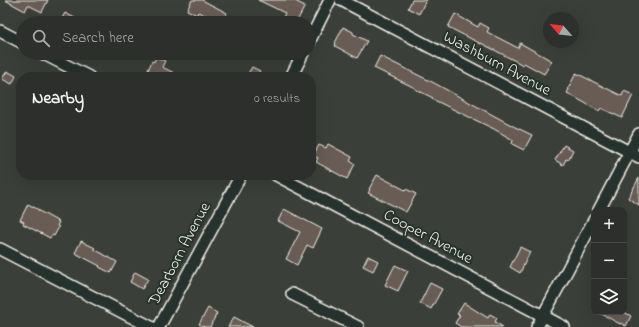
<!DOCTYPE html>
<html lang="en">
<head>
<meta charset="utf-8">
<style>
	body { margin:0; font-family:"Indie Flower",sans-serif; background:#343733; color:#f1f3f6 }
	.controls { position:absolute; right:12px; bottom:12px; display:grid; overflow:hidden; border-radius:8px; box-shadow:0 4px 16px #0002 }
	.controls button { width:36px; height:36px; display:grid; place-items:center; padding:0; border:0; border-bottom:1px solid #484a47; background:#2c2f2b; color:#f1f3f6; font:20px sans-serif }
	.compass { position:absolute; left:543px; top:12px; width:36px; height:36px; border-radius:50%; background:#2c2f2b; box-shadow:0 4px 16px #0002; rotate:298deg }
	.list { margin:0; padding:0; list-style:none }
	h2 { display:flex; justify-content:space-between; align-items:center; height:52px; margin:0; padding:0 16px; font-size:17px }
	h2 small { font-size:13px; font-weight:400; color:#a6a9a9 }
	.icon { flex:none; width:22px; height:22px; fill:none; stroke:currentColor; stroke-width:2; stroke-linecap:round; stroke-linejoin:round }
	.map { position:relative; flex:none; width:639px; height:327px; overflow:hidden }
	.search { position:absolute; background:#2c2f2b; box-shadow:0 4px 16px #0002; left:16px; top:16px; width:300px; height:44px; display:flex; align-items:center; gap:10px; box-sizing:border-box; padding:0 14px; border-radius:22px; color:#a6a9a9; font-size:15px }
	.panel { position:absolute; background:#2c2f2b; box-shadow:0 4px 16px #0002; left:16px; top:72px; width:300px; height:108px; border-radius:16px }
	.map>svg:first-child { display:block }
</style>
</head>
<body>
<div class="map">
<svg width="639" height="327" viewBox="0 0 639 327">
	<rect width="100%" height="100%" fill="#3a3f39"/>
	<filter id="ink" filterUnits="userSpaceOnUse"><feTurbulence type="fractalNoise" baseFrequency=".025" numOctaves="2"/><feDisplacementMap in="SourceGraphic" scale="8" xChannelSelector="R" yChannelSelector="G"/><feConvolveMatrix kernelMatrix="1 2 1 2 8 2 1 2 1" color-interpolation-filters="sRGB"/></filter>
	<g filter="url(#ink)">
		<!-- building -->
		<g fill="#685c54" stroke="#f4f1e8">
			<polygon points="5,0 48,0 42,12 28,5 25,11"/>
			<polygon points="192,0 202,0 227,13 222,23 198,12 197,15 187,10"/>
			<polygon points="258,0 293,0 305,6 296,23 288,23 282,20 285,13"/>
			<polygon points="412,0 426,0 419,14 408,8"/>
			<polygon points="65,13 85,23 59,23"/>
			<polygon points="455,14 478,27 480,23 489,28 487,32 518,48 520,43 552,61 544,74 524,63 523,65 481,43 481,44 448,27"/>
			<polygon points="343,27 353,32 353,34 367,41 357,58 335,46 336,44 335,43"/>
			<polygon points="380,56 434,83 513,126 532,135 524,150 512,144 513,140 494,129 432,99 433,98 415,89 415,88 374,68"/>
			<polygon points="156,57 165,61 162,67 182,77 145,77 152,61 154,62"/>
			<polygon points="252,67 260,71 256,77 246,77"/>
			<polygon points="7,71 16,76 12,84 2,79"/>
			<polygon points="576,73 622,96 624,91 633,95 622,118 601,108 599,111 567,93 569,89 568,89"/>
			<polygon points="328,144 352,157 350,161 355,164 347,179 316,162 318,158 313,156 319,145 326,148"/>
			<polygon points="564,145 573,150 568,160 566,159 563,165 555,160"/>
			<polygon points="377,175 405,190 406,189 416,194 406,212 368,193 370,190 369,189"/>
			<polygon points="639,178 639,205 628,198"/>
			<polygon points="28,204 39,210 39,211 59,222 57,226 59,227 54,236 52,235 50,238 23,224 24,222 20,220"/>
			<polygon points="284,209 322,229 313,248 307,245 297,265 286,259 300,232 278,221"/>
			<polygon points="81,241 95,248 94,249 117,262 111,273 99,267 100,266 75,253"/>
			<polygon points="520,247 530,252 520,273 510,267"/>
			<polygon points="368,256 378,261 373,271 363,266"/>
			<polygon points="395,265 408,271 398,291 385,285"/>
			<polygon points="135,272 148,279 142,289 130,282"/>
			<polygon points="430,283 442,289 431,309 420,303"/>
			<polygon points="464,303 488,318 490,314 497,318 495,322 503,327 461,327 455,323 460,315 457,314"/>
			<polygon points="208,308 217,313 210,327 204,327 199,324"/>
			<polygon points="598,312 624,312 631,316 626,326 620,323 620,324"/>
			<polygon points="234,317 253,327 228,327"/>
		</g>
		<g fill="none" stroke-linecap="round" stroke-linejoin="round">
			<defs>
				<g id="minor">
					<polyline points="341,0 639,157"/>
					<polyline points="0,31 23,43"/>
					<polyline points="309,42 330,0"/>
					<polyline points="42,53 89,77"/>
					<polyline points="291,77 303,53"/>
					<polyline points="276,175 564,327"/>
					<polyline points="599,210 639,134"/>
					<polyline points="0,249 151,327"/>
					<polyline points="292,294 358,327"/>
					<polyline points="159,327 241,175"/>
					<polyline points="537,327 594,220"/>
				</g>
			</defs>
			<!-- minor casing -->
			<use href="#minor" stroke="#f4f1e8" stroke-width="14"/>
			<!-- minor -->
			<use href="#minor" stroke="#26332d" stroke-width="11"/>
		</g>
	</g>
	<g text-anchor="middle" dominant-baseline="central" stroke-width="4" stroke-linejoin="round" paint-order="stroke">
		<!-- street labels -->
		<g font-size="16" fill="#f4f1e8" stroke="#26332d">
			<text transform="translate(497 64) rotate(28)">Washburn Avenue</text>
			<text transform="translate(428 237) rotate(28)">Cooper Avenue</text>
			<text transform="translate(180 254) rotate(-62)">Dearborn Avenue</text>
		</g>
	</g>
</svg>
<div class="controls">
<button>+</button>
<button>−</button>
<button><svg class="icon" aria-label="layers" viewBox="0 0 24 24"><path d="M12 4l9 5-9 5-9-5zM3 14l9 5 9-5"/></svg></button>
</div>
<svg class="compass" viewBox="-18 -18 36 36"><path d="M0-13l5 13h-10z" fill="#e53935"/><path d="M0 13l5-13h-10z" fill="#a6a9a9"/></svg>
<div class="search"><svg class="icon" aria-label="search" viewBox="0 0 24 24"><circle cx="10" cy="10" r="6"/><path d="M15 15l6 6"/></svg>Search here</div>
<section class="panel">
<h2>Nearby<small>0 results</small></h2>
<ul class="list">
</ul>
</section>
</div>
</body>
</html>
